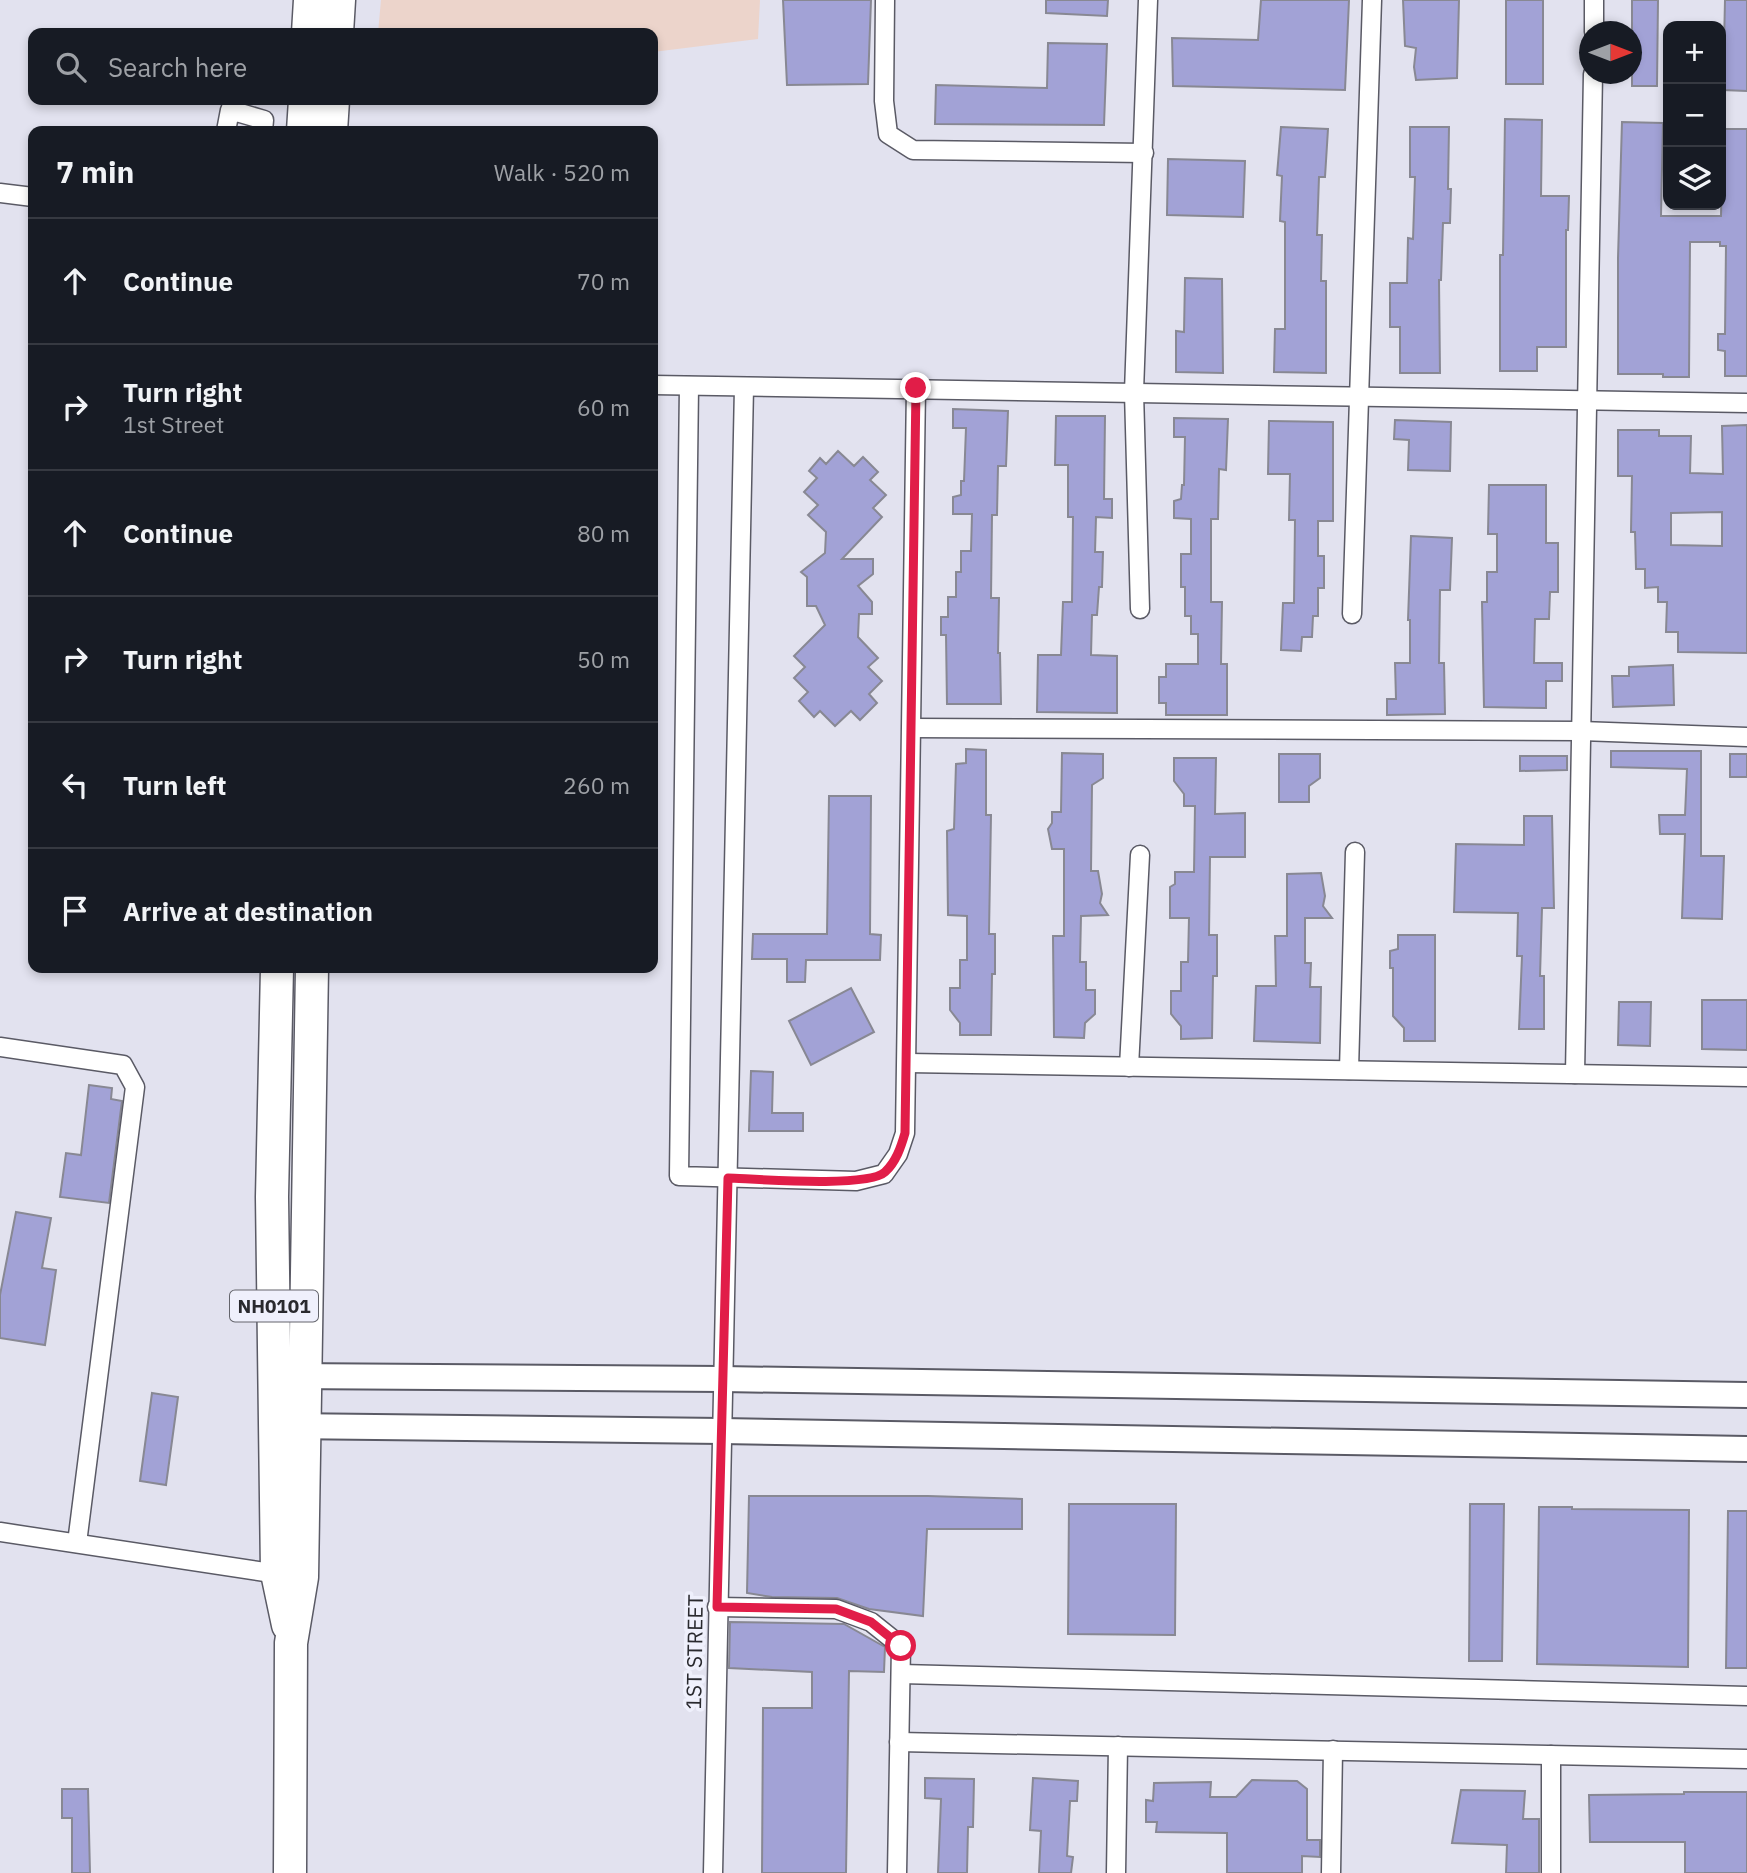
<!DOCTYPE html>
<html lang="en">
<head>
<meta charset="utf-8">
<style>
	body { margin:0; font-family:"IBM Plex Sans",sans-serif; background:#242831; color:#f1f3f6 }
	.controls { position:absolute; right:21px; top:21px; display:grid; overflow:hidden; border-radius:14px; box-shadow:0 4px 10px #0003 }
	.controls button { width:63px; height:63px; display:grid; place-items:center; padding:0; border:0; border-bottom:2px solid #363941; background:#171b24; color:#f1f3f6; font:35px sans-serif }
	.compass { position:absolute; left:1579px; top:21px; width:63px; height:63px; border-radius:50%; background:#171b24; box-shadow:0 4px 10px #0003; rotate:90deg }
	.stop { position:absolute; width:21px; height:21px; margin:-16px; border:5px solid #e11d48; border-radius:50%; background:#fff }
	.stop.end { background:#e11d48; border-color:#fff; box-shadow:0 2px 7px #0008 }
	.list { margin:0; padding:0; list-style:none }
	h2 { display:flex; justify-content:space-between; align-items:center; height:91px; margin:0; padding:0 28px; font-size:30px }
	h2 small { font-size:23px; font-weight:400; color:#9ea1a6 }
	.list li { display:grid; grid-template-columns:46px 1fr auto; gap:21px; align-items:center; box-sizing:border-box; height:126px; padding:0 28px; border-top:2px solid #363941 }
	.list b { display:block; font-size:26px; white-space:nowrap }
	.list p { margin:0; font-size:23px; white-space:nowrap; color:#9ea1a6 }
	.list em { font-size:23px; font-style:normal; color:#9ea1a6 }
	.icon { flex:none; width:38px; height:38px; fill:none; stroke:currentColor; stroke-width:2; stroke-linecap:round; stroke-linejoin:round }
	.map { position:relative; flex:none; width:1747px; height:1873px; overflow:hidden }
	.search { position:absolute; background:#171b24; box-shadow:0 4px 10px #0003; left:28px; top:28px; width:630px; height:77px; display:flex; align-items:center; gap:18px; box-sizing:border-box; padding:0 24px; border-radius:14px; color:#9ea1a6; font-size:26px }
	.panel { position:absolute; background:#171b24; box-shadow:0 4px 10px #0003; left:28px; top:126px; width:630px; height:847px; border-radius:14px }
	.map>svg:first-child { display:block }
</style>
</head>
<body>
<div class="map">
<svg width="1747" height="1873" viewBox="0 0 1747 1873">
	<rect width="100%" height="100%" fill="#e2e2ef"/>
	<!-- education -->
	<polygon fill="#ecd4cb" points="381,0 760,0 758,39 653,52 653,33 378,33"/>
	<!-- building -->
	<g fill="#a2a2d6" stroke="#888893" stroke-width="2" fill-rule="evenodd">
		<polygon points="783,0 871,0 868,84 787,85"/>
		<polygon points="1046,0 1108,0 1107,16 1046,13"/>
		<polygon points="1261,0 1349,0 1345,90 1173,86 1172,38 1258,40"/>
		<polygon points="1403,0 1459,0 1457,78 1416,80 1414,67 1416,48 1405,46"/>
		<rect x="1506" y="0" width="37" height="84"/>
		<polygon points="1632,0 1658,0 1657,86 1632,86"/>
		<polygon points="1725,0 1747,0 1747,91 1723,90"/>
		<polygon points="1048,43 1107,44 1104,125 935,124 936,85 1047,88"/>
		<polygon points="1505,119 1542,120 1541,196 1569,196 1568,230 1566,230 1566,347 1537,347 1537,371 1500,371 1500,255 1503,255"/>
		<polygon points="1622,122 1663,123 1661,216 1721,216 1723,129 1747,129 1747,376 1725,376 1725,351 1718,350 1718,334 1725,334 1726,246 1720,246 1720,242 1690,242 1689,377 1663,377 1663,374 1618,374 1618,258"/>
		<polygon points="1281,127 1328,129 1325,177 1319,177 1317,235 1322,235 1321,281 1326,281 1326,373 1274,372 1275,329 1285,329 1285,222 1280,221 1282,176 1277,175"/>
		<polygon points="1410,127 1449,127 1448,189 1451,189 1450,223 1443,223 1441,280 1439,280 1440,373 1400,373 1400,327 1390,327 1390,283 1407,283 1408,238 1413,239 1415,177 1410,177"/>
		<polygon points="1168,159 1245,161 1243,217 1167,215"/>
		<polygon points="1185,278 1222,279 1223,373 1176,372 1176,331 1184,332"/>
		<polygon points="953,409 1008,411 1006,466 998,466 997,515 992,515 991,598 999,598 998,653 1000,653 1001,704 947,704 946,635 941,635 941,617 948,617 948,597 956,597 956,572 961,572 961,551 971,551 972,514 953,514 953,497 961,495 961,481 964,481 966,428 953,428"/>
		<polygon points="1056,416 1105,416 1104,499 1112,499 1112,518 1096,517 1095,552 1103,552 1102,587 1099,587 1097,615 1092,615 1091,655 1117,656 1117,713 1037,712 1038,655 1061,655 1063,602 1072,602 1073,517 1068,517 1068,465 1055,465"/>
		<polygon points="1174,418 1228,419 1226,470 1219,469 1218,519 1211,519 1211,602 1222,602 1221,664 1227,664 1227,715 1166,715 1166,703 1159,703 1159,677 1166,677 1166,664 1198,664 1198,634 1191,634 1191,616 1185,616 1185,587 1181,587 1181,554 1191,554 1191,519 1174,518 1174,501 1181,499 1182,485 1184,485 1185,437 1174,437"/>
		<polygon points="1395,420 1451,422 1450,471 1408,470 1409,440 1394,439"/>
		<polygon points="1269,421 1333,422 1333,521 1318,521 1318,556 1324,556 1324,588 1318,588 1318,616 1313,616 1312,637 1302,637 1301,651 1281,650 1283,603 1294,603 1295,520 1289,520 1290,474 1268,474"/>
		<path d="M1747,425V653L1678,652V632H1666L1667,602H1658V587L1645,588V569H1636L1635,532H1631L1632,476H1618V430H1659V436H1691L1690,473L1723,474L1722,426ZM1722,512V546L1671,545V513Z"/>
		<polygon points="838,451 854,466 863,457 878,472 870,480 886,495 873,508 882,517 842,559 873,559 873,574 858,586 872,602 872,614 859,614 858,637 878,658 868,667 882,681 869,694 877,703 860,720 851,711 835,726 820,711 814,717 799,701 808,692 794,678 805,667 794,656 825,625 816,606 807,606 807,577 801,572 825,553 826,532 808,515 818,505 804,492 817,478 809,471 820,458 826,464"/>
		<polygon points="1489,485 1546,485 1546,543 1558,543 1558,592 1550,592 1549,619 1535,619 1534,663 1562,663 1562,681 1546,681 1546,708 1484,707 1482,602 1487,602 1487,572 1497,572 1497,534 1488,534"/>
		<polygon points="1411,536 1452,538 1450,590 1440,590 1439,663 1444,663 1445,714 1387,715 1387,699 1396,699 1395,663 1410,663 1410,620 1408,620"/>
		<polygon points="1673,665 1674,705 1613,707 1612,676 1629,676 1629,667"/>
		<polygon points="966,749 986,750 986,815 991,815 989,934 995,934 995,974 992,974 991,1035 960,1035 960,1023 950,1010 950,988 960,988 960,960 967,960 967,916 948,915 947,831 954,829 956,764 966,763"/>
		<polygon points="1611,751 1701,751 1701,856 1724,856 1722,919 1682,918 1685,834 1660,834 1659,815 1685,815 1687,769 1611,767"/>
		<polygon points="1062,753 1103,754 1103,778 1092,785 1091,871 1098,871 1102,894 1100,903 1108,915 1081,916 1080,962 1086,962 1086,990 1095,990 1095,1014 1085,1023 1084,1038 1054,1037 1053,936 1064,936 1064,849 1052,849 1048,829 1052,823 1052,812 1061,812"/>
		<polygon points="1279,754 1320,754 1320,778 1309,786 1309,802 1279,802"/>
		<rect x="1730" y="754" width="17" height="23"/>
		<polygon points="1520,756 1567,756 1567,770 1520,771"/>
		<polygon points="1174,758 1216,758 1215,814 1245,813 1245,857 1210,857 1209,935 1217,935 1217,976 1213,976 1212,1038 1181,1039 1181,1026 1171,1014 1171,991 1181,991 1181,962 1188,962 1189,918 1170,918 1170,887 1175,884 1175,872 1194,872 1195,806 1184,806 1184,794 1174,781"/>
		<polygon points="829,796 871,796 870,934 881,935 880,960 806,960 805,982 787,982 787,959 752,959 753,934 827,934"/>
		<polygon points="1524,816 1552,816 1554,908 1542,908 1540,976 1544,976 1544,1029 1519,1029 1522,956 1517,956 1518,913 1454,912 1456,844 1524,845"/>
		<polygon points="1321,873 1325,896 1323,906 1332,918 1305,918 1305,963 1311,963 1310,987 1321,987 1320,1043 1254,1041 1256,986 1276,986 1275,936 1287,936 1287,874"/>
		<polygon points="1398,935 1435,935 1435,1041 1404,1041 1404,1028 1393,1016 1393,968 1390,968 1390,951 1398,949"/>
		<polygon points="851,988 874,1032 811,1065 789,1021"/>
		<polygon points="1702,1000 1747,1000 1747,1050 1702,1049"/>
		<polygon points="1619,1002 1651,1002 1650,1046 1618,1045"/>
		<polygon points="751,1071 773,1072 772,1113 803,1113 803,1131 749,1131"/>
		<polygon points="89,1085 112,1088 111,1099 122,1101 109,1203 60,1197 66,1153 81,1155"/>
		<polygon points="16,1212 51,1218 42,1268 56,1270 45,1345 0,1338 0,1295"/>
		<polygon points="152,1393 178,1397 166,1485 140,1481"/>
		<polygon points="749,1496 928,1496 1022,1499 1022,1529 927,1529 923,1616 869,1609 837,1598 772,1597 747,1593"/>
		<polygon points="1069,1504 1176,1504 1175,1635 1068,1634"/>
		<polygon points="1470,1504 1504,1504 1502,1661 1469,1661"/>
		<polygon points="1539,1507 1572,1507 1572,1509 1689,1510 1688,1667 1537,1664"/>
		<polygon points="1728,1511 1747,1511 1747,1668 1726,1668"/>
		<polygon points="730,1622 844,1624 885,1647 884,1672 849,1671 846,1873 762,1873 763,1708 812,1708 812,1672 729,1668"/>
		<polygon points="925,1778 974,1779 973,1827 968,1827 967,1873 938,1873 941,1799 925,1798"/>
		<polygon points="1033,1778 1078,1781 1077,1801 1070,1801 1067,1856 1073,1857 1071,1873 1039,1873 1041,1831 1030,1830"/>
		<polygon points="1252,1780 1297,1781 1307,1789 1307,1840 1320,1840 1320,1857 1302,1856 1302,1873 1227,1873 1227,1833 1156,1832 1157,1822 1146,1822 1146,1800 1153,1801 1154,1783 1211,1782 1210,1797 1236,1797"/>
		<polygon points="62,1789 88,1789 90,1873 72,1873 72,1818 62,1818"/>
		<polygon points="1461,1790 1525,1791 1523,1819 1539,1819 1539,1873 1506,1873 1507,1845 1452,1843"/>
		<polygon points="1684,1792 1747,1792 1747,1873 1685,1873 1685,1842 1590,1842 1589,1795 1684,1794"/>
	</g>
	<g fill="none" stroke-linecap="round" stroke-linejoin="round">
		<defs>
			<g id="street">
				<polyline points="885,0 884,101 888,134 913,150 1144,153"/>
				<polyline points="1594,32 1594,0"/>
				<polyline points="226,131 230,110 264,120 263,131"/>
				<polyline points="0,193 33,197"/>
				<polyline points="653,385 1747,403"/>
				<polyline points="689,386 679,1176 856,1181 884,1174 898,1154 905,1133 916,388"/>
				<polyline points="1140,609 1134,392 1148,0"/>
				<polyline points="1352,614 1372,0"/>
				<polyline points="912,728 1581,731 1747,737"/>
				<polyline points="0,1047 123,1065 135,1087 77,1543"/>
				<polyline points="908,1063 1747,1077"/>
				<polyline points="1129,1067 1140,855"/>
				<polyline points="1349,1070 1355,852"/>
				<polyline points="1575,1074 1593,74"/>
				<polyline points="0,1532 285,1575"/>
				<polyline points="717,1607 836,1609 871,1622 901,1646 897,1873"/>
				<polyline points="901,1674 1747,1696"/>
				<polyline points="899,1742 1747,1759"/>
				<polyline points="713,1873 744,387"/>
				<polyline points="1116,1873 1118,1746"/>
				<polyline points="1331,1873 1333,1750"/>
				<polyline points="1551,1873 1551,1755"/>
			</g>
			<g id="secondary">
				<polyline points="288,1376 723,1379 1747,1395"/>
				<polyline points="286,1426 722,1431 1747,1449"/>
			</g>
			<g id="highway">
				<polyline points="308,33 310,0"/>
				<polyline points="337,33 339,0"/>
				<polyline points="303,131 305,100"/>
				<polyline points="331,131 333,100"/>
				<polyline points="277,968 272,1197 277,1573 288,1625"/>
				<polyline points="290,1873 291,1643 302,1577 312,968"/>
			</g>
		</defs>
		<!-- street casing -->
		<use href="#street" stroke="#5a5a65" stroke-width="21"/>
		<!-- secondary casing -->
		<use href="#secondary" stroke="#5a5a65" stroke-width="28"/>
		<!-- highway casing -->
		<use href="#highway" stroke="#5a5a65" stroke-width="35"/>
		<!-- street -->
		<use href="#street" stroke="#fff" stroke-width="18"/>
		<!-- secondary -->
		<use href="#secondary" stroke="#fff" stroke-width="24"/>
		<!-- highway -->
		<use href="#highway" stroke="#fff" stroke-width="32"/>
	</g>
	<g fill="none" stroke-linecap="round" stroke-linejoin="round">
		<!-- route -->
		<path stroke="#e11d48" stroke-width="9" d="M901,1646L871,1622L836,1609L717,1607L728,1178C756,1179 868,1188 885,1172C896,1162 901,1147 905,1133L916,388"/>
	</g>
	<g text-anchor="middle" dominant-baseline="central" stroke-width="7" stroke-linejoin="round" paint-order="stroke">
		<!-- shield labels -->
		<rect fill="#eff0fc" stroke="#64656c" stroke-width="2" x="230" y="1290.5" width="88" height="31" rx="5"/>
		<g font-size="19" font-weight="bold" fill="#29292e">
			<text x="274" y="1306">NH0101</text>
		</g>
		<!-- street labels -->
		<g font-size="21" fill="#29292e" stroke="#eff0fc">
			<text transform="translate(694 1652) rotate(-89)">1ST STREET</text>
		</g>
	</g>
</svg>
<div class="controls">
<button>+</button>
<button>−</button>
<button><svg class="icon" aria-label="layers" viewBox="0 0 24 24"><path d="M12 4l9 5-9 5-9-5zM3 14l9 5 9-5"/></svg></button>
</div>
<svg class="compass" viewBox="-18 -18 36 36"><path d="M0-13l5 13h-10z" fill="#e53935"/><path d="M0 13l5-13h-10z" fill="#9ea1a6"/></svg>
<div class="stop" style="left:901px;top:1646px"></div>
<div class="stop end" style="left:916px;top:388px"></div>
<div class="search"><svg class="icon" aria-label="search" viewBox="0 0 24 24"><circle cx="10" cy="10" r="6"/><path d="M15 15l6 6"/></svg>Search here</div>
<section class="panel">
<h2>7 min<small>Walk · 520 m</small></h2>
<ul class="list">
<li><svg class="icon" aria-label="ahead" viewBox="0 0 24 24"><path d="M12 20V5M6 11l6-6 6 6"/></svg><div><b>Continue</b></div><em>70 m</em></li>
<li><svg class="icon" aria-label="right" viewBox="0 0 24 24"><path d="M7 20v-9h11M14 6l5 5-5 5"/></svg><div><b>Turn right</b><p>1st Street</p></div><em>60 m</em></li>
<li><svg class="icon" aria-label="ahead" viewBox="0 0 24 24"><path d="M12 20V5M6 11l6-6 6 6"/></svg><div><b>Continue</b></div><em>80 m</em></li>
<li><svg class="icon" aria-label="right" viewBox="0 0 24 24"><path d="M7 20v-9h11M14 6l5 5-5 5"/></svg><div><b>Turn right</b></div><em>50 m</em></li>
<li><svg class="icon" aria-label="left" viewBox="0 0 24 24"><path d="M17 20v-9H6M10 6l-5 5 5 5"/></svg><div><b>Turn left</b></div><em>260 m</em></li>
<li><svg class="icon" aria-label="arrive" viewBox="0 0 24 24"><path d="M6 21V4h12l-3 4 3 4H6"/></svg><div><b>Arrive at destination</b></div></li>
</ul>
</section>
</div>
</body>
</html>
